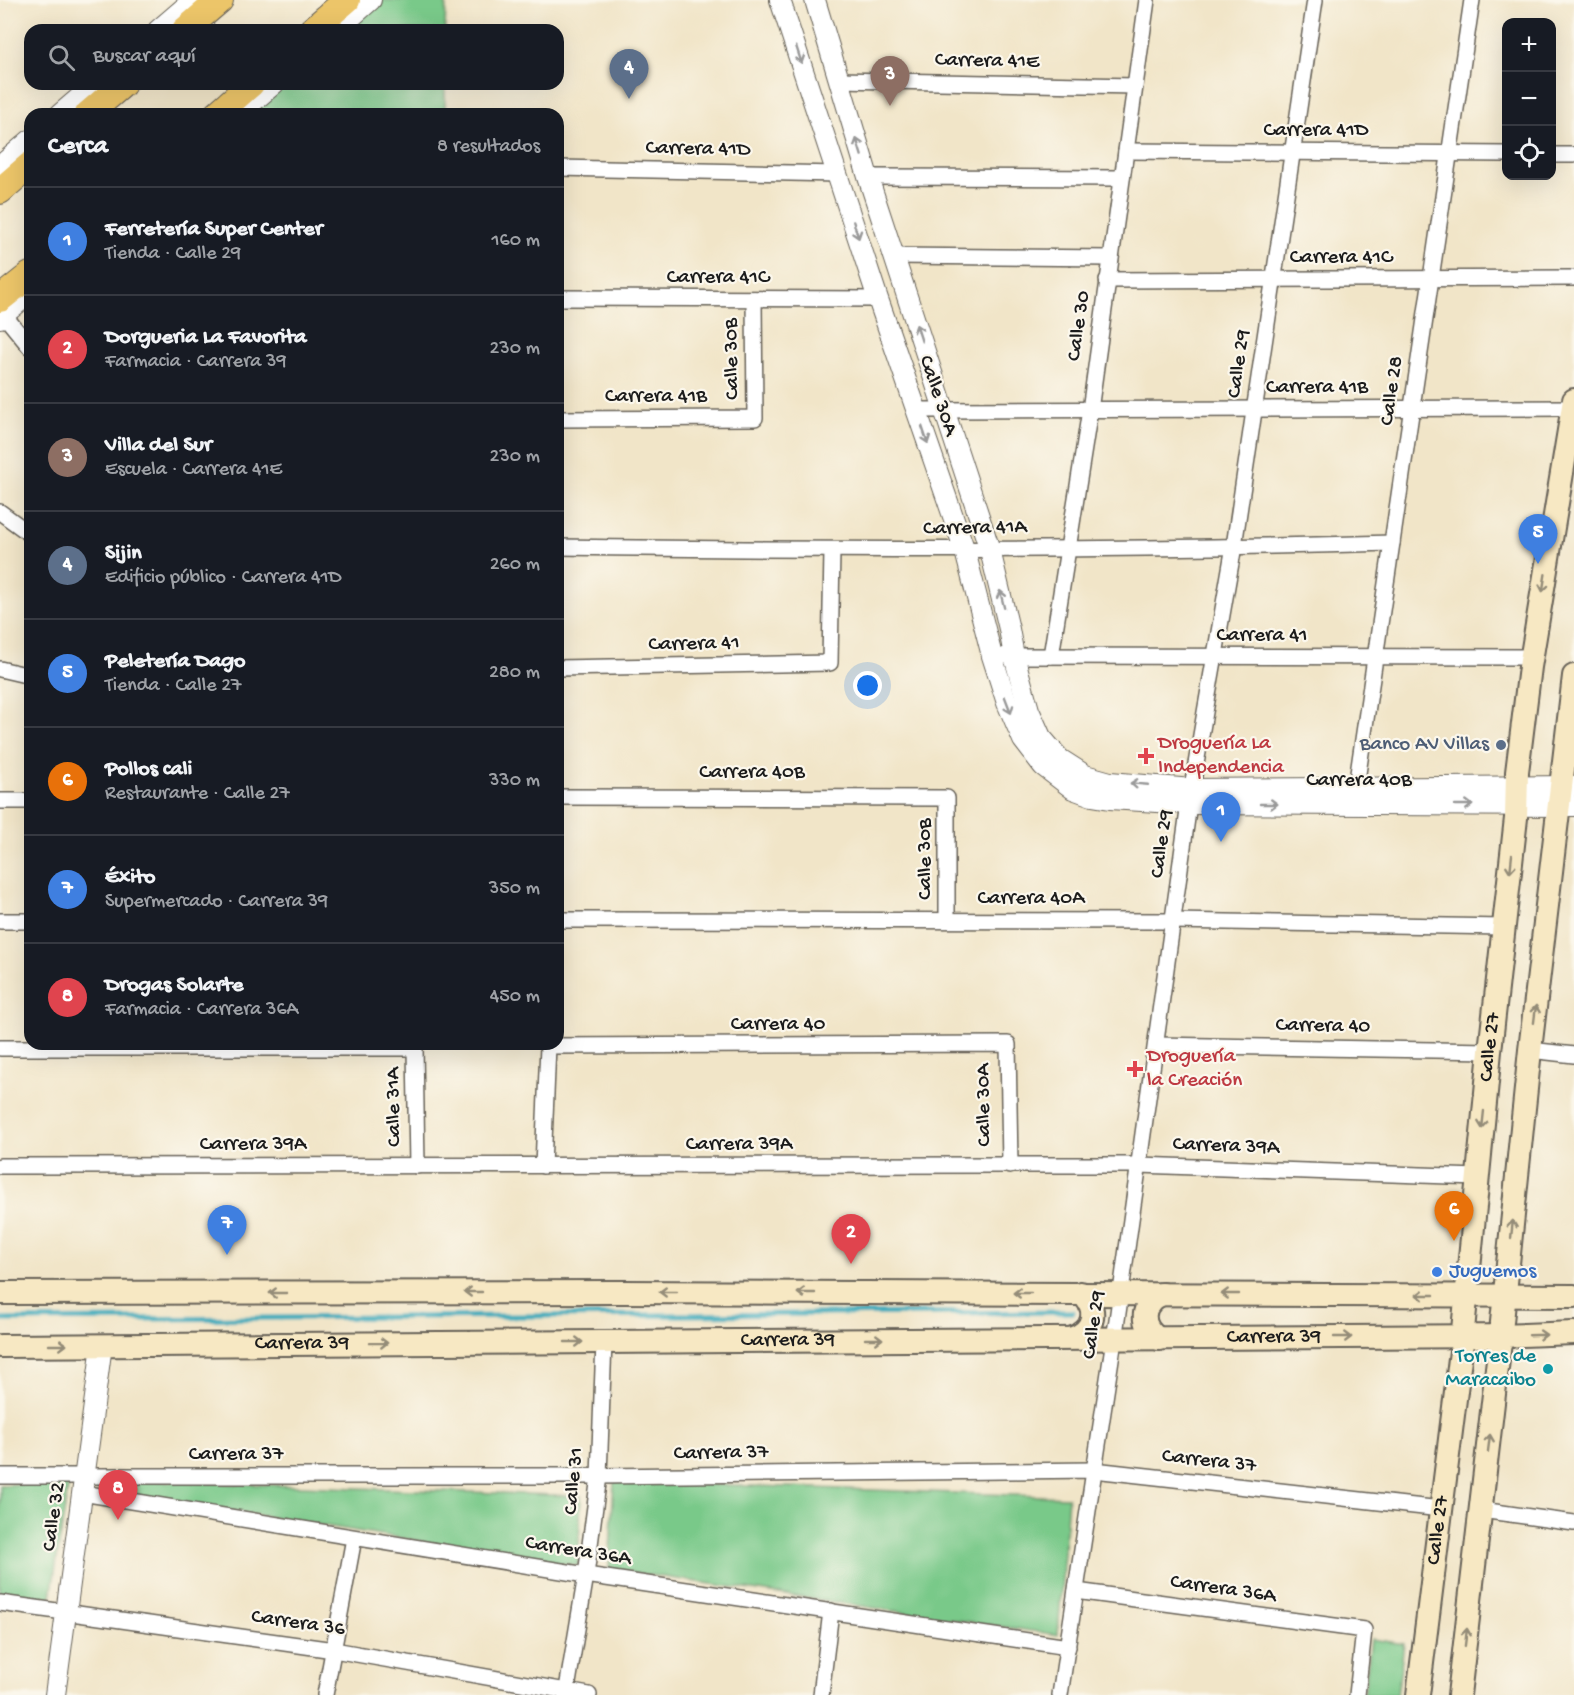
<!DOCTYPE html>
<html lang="es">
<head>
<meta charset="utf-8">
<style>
	body { margin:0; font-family:"Gochi Hand",sans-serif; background:#242831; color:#f1f3f6 }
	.controls { position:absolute; right:18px; top:18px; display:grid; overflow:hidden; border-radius:12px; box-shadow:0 6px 24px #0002 }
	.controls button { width:54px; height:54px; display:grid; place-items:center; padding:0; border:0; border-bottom:2px solid #363941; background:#171b24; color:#f1f3f6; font:30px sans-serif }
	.you { position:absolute; left:868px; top:686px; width:21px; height:21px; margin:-15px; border:4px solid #fff; border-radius:50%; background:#1a73e8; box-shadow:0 0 0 9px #1a73e833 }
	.badge { display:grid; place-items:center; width:39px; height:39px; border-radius:50%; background:#d690ce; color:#fff; font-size:20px; font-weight:700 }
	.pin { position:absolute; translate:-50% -50px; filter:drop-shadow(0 2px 3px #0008) }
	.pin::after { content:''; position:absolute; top:32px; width:21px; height:18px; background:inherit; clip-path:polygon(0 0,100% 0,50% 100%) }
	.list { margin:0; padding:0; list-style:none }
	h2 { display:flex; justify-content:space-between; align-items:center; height:78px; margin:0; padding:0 24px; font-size:26px }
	h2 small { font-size:20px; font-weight:400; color:#9ea1a6 }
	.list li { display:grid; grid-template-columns:39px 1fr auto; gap:18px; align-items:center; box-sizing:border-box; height:108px; padding:0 24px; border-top:2px solid #363941 }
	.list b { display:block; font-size:22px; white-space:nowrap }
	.list p { margin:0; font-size:20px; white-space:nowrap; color:#9ea1a6 }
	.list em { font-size:20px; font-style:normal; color:#9ea1a6 }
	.icon { flex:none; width:33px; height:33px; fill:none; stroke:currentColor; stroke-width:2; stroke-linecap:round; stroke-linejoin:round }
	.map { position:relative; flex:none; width:1574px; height:1695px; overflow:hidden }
	.search { position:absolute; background:#171b24; box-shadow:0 6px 24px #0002; left:24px; top:24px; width:540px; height:66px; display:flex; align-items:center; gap:15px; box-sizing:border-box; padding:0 21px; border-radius:18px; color:#9ea1a6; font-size:22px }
	.panel { position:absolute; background:#171b24; box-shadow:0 6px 24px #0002; left:24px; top:108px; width:540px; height:942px; border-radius:18px }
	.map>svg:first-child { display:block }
</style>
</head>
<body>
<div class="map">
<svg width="1574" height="1695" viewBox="0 0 1574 1695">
	<rect width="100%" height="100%" fill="#fbf7ec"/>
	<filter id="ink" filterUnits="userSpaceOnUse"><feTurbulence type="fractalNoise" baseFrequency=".0167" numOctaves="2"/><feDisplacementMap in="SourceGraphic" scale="12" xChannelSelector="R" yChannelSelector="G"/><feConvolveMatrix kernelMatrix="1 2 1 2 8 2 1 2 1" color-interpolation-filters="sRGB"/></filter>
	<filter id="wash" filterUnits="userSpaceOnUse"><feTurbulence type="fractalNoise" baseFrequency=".008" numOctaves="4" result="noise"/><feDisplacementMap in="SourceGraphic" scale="24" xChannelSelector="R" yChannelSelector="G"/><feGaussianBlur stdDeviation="1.35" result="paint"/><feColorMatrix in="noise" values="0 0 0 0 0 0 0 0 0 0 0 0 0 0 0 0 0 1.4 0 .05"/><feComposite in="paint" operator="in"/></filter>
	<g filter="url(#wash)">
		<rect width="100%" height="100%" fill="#f1e5c8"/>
		<!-- green -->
		<g fill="#79c989" stroke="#4a7252" stroke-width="1.5">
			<polygon points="371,0 446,0 445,30 337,30"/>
			<polygon points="274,84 445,84 445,114 239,114"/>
			<polygon points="100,1479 581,1496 578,1566 99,1490"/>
			<polygon points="614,1481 1068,1497 1058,1635 609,1569"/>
			<polygon points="69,1482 50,1603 0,1595 0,1485"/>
			<polygon points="1371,1639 1404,1644 1397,1695 1364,1695"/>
		</g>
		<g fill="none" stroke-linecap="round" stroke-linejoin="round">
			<!-- stream -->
			<polyline stroke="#3dabbc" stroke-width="5" points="0,1320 1073,1312"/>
		</g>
	</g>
	<g filter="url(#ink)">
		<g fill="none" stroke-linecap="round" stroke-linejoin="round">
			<defs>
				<g id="minor">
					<polyline points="839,80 1135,86"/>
					<polyline points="1126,151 1506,154"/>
					<polyline points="1552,155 1574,155"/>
					<polyline points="558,168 838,174"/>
					<polyline points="868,177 1122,178"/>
					<polyline points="894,256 1110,258"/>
					<polyline points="1107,280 1574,278"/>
					<polyline points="558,298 878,299"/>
					<polyline points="4,315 30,347"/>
					<polyline points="916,410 1574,408"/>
					<polyline points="558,419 755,418 754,299"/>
					<polyline points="0,512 30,534"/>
					<path d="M558,547C836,551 1114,551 1392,543"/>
					<polyline points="992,656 1532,657"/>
					<polyline points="1051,656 1090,410 1147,0"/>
					<polyline points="558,668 830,663 832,551"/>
					<polyline points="0,669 30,676"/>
					<polyline points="1356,787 1472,0"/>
					<polyline points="558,797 947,798 947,920"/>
					<polyline points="0,801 30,801"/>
					<polyline points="558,920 1173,921 1504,927"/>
					<polyline points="0,921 30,921"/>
					<polyline points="1156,1045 1490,1051"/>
					<polyline points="0,1048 415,1048 417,1166"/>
					<polyline points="1530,1050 1574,1055"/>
					<polyline points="0,1166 1139,1165 1478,1177"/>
					<polyline points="543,1166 548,1046 1008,1044 1010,1166"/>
					<polyline points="0,1476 599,1476 1094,1470 1441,1509"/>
					<polyline points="82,1493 586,1575 1068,1647"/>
					<polyline points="1481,1510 1574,1523"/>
					<polyline points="1076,1591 1364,1630 1357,1695"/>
					<polyline points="0,1603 334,1650 589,1695"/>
					<polyline points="325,1695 354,1538"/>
					<polyline points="566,1695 586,1575 599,1476 604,1342"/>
					<polyline points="821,1695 831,1611"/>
					<polyline points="1060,1695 1118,1313 1189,804 1234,546 1315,0"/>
				</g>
				<g id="tertiary">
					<polyline points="780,0 878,299 965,551 992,656 1007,703 1023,740 1043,766 1073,789 1092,796 1110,799 1189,804 1574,806"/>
					<polyline points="815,0 868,177 990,550 1009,629 1014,656 1029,710 1041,737 1060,759 1085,775 1110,782 1192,789 1574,786"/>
					<polyline points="158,30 193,0"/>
					<polyline points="337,30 371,0"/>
					<polyline points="60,114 95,84"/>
					<polyline points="239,114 274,84"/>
					<polyline points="0,166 30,140"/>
					<polyline points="0,318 30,293"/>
					<polyline points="55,1695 102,1345"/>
				</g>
				<g id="secondary">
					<polyline points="0,1293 622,1292 1574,1296"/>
					<path d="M1073,1338C1095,1330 1099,1308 1081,1293"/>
					<path d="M1159,1339C1139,1326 1140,1304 1162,1294"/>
					<path id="s1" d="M0,1346L1501,1336L1574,1333"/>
					<path id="s2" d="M1418,1695L1461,1351L1490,1051L1516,818L1517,772L1530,667L1574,400"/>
					<polyline points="1459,1695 1499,1351 1530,1050 1574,676"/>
				</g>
				<g id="trunk">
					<polyline points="185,30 220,0"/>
					<polyline points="312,30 347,0"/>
					<polyline points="88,114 123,84"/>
					<polyline points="217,114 251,84"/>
					<polyline points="0,191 30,165"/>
					<polyline points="0,299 30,275"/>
				</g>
			</defs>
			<!-- minor casing -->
			<use href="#minor" stroke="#676258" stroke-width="18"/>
			<!-- tertiary casing -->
			<use href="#tertiary" stroke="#676258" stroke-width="22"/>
			<!-- secondary casing -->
			<use href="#secondary" stroke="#676258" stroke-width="26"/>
			<!-- trunk casing -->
			<use href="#trunk" stroke="#676258" stroke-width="28"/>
			<!-- minor -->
			<use href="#minor" stroke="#fff" stroke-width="15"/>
			<!-- tertiary -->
			<use href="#tertiary" stroke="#fff" stroke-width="20"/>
			<!-- secondary -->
			<use href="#secondary" stroke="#f7e8c3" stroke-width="22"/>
			<!-- trunk -->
			<use href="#trunk" stroke="#ecc569" stroke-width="26"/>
		</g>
		<!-- one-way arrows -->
		<defs><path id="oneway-shaft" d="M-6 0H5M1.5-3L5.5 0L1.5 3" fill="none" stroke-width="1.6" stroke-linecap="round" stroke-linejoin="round" transform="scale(1.5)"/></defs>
		<g stroke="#999">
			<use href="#oneway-shaft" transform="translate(799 55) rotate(72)"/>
			<use href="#oneway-shaft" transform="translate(859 147) rotate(-107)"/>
			<use href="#oneway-shaft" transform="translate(856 230) rotate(72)"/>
			<use href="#oneway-shaft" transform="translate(919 333) rotate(-108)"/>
			<use href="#oneway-shaft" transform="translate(925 435) rotate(71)"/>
			<use href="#oneway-shaft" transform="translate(1002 599) rotate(-104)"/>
			<use href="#oneway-shaft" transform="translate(1008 705) rotate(69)"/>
			<use href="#oneway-shaft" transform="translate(1139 784) rotate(-175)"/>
			<use href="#oneway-shaft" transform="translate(1269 804)"/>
			<use href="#oneway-shaft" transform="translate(1464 805)"/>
		</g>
		<g stroke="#948c78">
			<use href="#oneway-shaft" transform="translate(1544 583) rotate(99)"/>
			<use href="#oneway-shaft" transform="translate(1511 864) rotate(96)"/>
			<use href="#oneway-shaft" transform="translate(1535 1014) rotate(-83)"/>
			<use href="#oneway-shaft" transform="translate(1483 1120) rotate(96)"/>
			<use href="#oneway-shaft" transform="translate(1512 1229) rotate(-84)"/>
			<use href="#oneway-shaft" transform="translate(473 1292) rotate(180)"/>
			<use href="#oneway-shaft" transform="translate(668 1292) rotate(-180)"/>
			<use href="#oneway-shaft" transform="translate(278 1293) rotate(180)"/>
			<use href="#oneway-shaft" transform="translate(806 1293) rotate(-180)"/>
			<use href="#oneway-shaft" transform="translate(1022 1293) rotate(-180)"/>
			<use href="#oneway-shaft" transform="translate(1230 1294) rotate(-180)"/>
			<use href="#oneway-shaft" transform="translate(1425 1295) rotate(-180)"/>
			<use href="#oneway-shaft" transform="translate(1538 1335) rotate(-2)"/>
			<use href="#oneway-shaft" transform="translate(1343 1337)"/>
			<use href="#oneway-shaft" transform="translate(874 1339)"/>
			<use href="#oneway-shaft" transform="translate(574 1342)"/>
			<use href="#oneway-shaft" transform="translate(379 1343) rotate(-1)"/>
			<use href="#oneway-shaft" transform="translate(58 1345)"/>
			<use href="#oneway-shaft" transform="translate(1489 1443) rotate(-83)"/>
			<use href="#oneway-shaft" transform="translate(1466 1637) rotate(-83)"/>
		</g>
	</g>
	<!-- markers -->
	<circle fill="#5c6f8a" stroke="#fbf7ec" stroke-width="2" cx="1501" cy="745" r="6"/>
	<g fill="#e0444e" stroke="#fbf7ec" stroke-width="2">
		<path d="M1143 747h6v6h6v6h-6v6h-6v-6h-6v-6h6z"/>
		<path d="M1132 1060h6v6h6v6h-6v6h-6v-6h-6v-6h6z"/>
	</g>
	<circle fill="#3f7fe0" stroke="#fbf7ec" stroke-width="2" cx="1437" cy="1272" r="6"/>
	<circle fill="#0f9aa8" stroke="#fbf7ec" stroke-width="2" cx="1548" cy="1369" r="6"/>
	<g text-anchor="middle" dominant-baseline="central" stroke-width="4.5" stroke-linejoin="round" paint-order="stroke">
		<!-- street labels -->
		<g font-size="21" fill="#1c1c1c" stroke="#fbf7ec">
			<text transform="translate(987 62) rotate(1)">Carrera 41E</text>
			<text x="1316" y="131">Carrera 41D</text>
			<text transform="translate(698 150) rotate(1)">Carrera 41D</text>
			<text x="1341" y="258">Carrera 41C</text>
			<text x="718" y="278">Carrera 41C</text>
			<text transform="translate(1080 326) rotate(-82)">Calle 30</text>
			<text transform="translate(733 359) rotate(-91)">Calle 30B</text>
			<text transform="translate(1240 364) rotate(-82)">Calle 29</text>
			<text x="1317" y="388">Carrera 41B</text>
			<text transform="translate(1393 391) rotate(-82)">Calle 28</text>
			<text transform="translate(937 396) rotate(71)">Calle 30A</text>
			<text x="656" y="397">Carrera 41B</text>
			<text transform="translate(975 529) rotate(-1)">Carrera 41A</text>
			<text x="1262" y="636">Carrera 41</text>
			<text transform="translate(694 645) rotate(-1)">Carrera 41</text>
			<text x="752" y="773">Carrera 40B</text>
			<text x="1359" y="781">Carrera 40B</text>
			<text transform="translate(1163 844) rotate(-82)">Calle 29</text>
			<text transform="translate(926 859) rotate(-90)">Calle 30B</text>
			<text x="1031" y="899">Carrera 40A</text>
			<text x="778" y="1025">Carrera 40</text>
			<text transform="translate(1323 1027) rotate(1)">Carrera 40</text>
			<text stroke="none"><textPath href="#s2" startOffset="652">Calle 27</textPath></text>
			<text transform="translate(985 1105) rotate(-91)">Calle 30A</text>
			<text transform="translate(395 1107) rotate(-91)">Calle 31A</text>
			<text x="253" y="1145">Carrera 39A</text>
			<text x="739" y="1145">Carrera 39A</text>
			<text transform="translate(1226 1147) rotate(2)">Carrera 39A</text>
			<text transform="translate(1095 1325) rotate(-82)">Calle 29</text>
			<text stroke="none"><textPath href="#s1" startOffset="1274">Carrera 39</textPath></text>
			<text stroke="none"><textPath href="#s1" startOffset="788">Carrera 39</textPath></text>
			<text stroke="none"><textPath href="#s1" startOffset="302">Carrera 39</textPath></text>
			<text transform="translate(721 1454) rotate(-1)">Carrera 37</text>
			<text x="236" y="1455">Carrera 37</text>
			<text transform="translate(1209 1462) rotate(6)">Carrera 37</text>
			<text transform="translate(575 1481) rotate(-85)">Calle 31</text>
			<text transform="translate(55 1517) rotate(-82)">Calle 32</text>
			<text stroke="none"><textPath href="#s2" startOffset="166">Calle 27</textPath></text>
			<text transform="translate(578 1552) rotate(9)">Carrera 36A</text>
			<text transform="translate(1223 1590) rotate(8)">Carrera 36A</text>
			<text transform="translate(298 1624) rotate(8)">Carrera 36</text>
		</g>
		<!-- health labels -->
		<g font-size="21" fill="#be3a42" stroke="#fbf7ec" text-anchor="start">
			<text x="1158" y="744">Droguería La<tspan x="1158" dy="24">Independencia</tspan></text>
			<text x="1147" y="1057">Droguería<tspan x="1147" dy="24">la Creación</tspan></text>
		</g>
		<!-- service labels -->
		<g font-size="21" fill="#4e5e75" stroke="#fbf7ec" text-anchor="end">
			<text x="1489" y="745">Banco AV Villas</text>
		</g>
		<!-- shop labels -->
		<g font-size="21" fill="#366cbe" stroke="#fbf7ec" text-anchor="start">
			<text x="1449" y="1272">Juguemos</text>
		</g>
		<!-- culture labels -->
		<g font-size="21" fill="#0d838f" stroke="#fbf7ec" text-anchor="end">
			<text x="1536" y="1357">Torres de<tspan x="1536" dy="24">Maracaibo</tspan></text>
		</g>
	</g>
</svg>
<div class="controls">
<button>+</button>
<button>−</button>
<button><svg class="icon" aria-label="locate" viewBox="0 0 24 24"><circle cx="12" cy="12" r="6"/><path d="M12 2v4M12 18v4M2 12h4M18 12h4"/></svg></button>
</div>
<div class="you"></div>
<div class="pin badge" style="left:1221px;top:842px;background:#3f7fe0">1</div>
<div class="pin badge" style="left:851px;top:1264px;background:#e0444e">2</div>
<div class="pin badge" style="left:890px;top:106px;background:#8d6e63">3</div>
<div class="pin badge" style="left:629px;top:99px;background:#5c6f8a">4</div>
<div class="pin badge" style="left:1538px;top:564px;background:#3f7fe0">5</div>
<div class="pin badge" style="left:1454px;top:1241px;background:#e8710a">6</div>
<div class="pin badge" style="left:227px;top:1255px;background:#3f7fe0">7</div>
<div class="pin badge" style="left:118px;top:1520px;background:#e0444e">8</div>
<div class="search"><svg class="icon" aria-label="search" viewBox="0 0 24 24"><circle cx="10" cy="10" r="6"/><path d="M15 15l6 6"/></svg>Buscar aquí</div>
<section class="panel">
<h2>Cerca<small>8 resultados</small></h2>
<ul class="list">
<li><span class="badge" style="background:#3f7fe0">1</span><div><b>Ferretería Super Center</b><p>Tienda · Calle 29</p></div><em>160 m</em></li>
<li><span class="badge" style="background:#e0444e">2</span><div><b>Dorgueria La Favorita</b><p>Farmacia · Carrera 39</p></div><em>230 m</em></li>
<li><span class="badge" style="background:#8d6e63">3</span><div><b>Villa del Sur</b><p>Escuela · Carrera 41E</p></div><em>230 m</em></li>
<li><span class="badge" style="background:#5c6f8a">4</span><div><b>Sijin</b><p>Edificio público · Carrera 41D</p></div><em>260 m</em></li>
<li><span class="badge" style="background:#3f7fe0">5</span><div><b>Peletería Dago</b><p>Tienda · Calle 27</p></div><em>280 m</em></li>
<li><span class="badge" style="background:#e8710a">6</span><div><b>Pollos cali</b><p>Restaurante · Calle 27</p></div><em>330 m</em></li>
<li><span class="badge" style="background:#3f7fe0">7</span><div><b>Éxito</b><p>Supermercado · Carrera 39</p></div><em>350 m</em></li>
<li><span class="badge" style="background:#e0444e">8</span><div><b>Drogas Solarte</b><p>Farmacia · Carrera 36A</p></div><em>450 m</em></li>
</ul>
</section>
</div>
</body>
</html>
